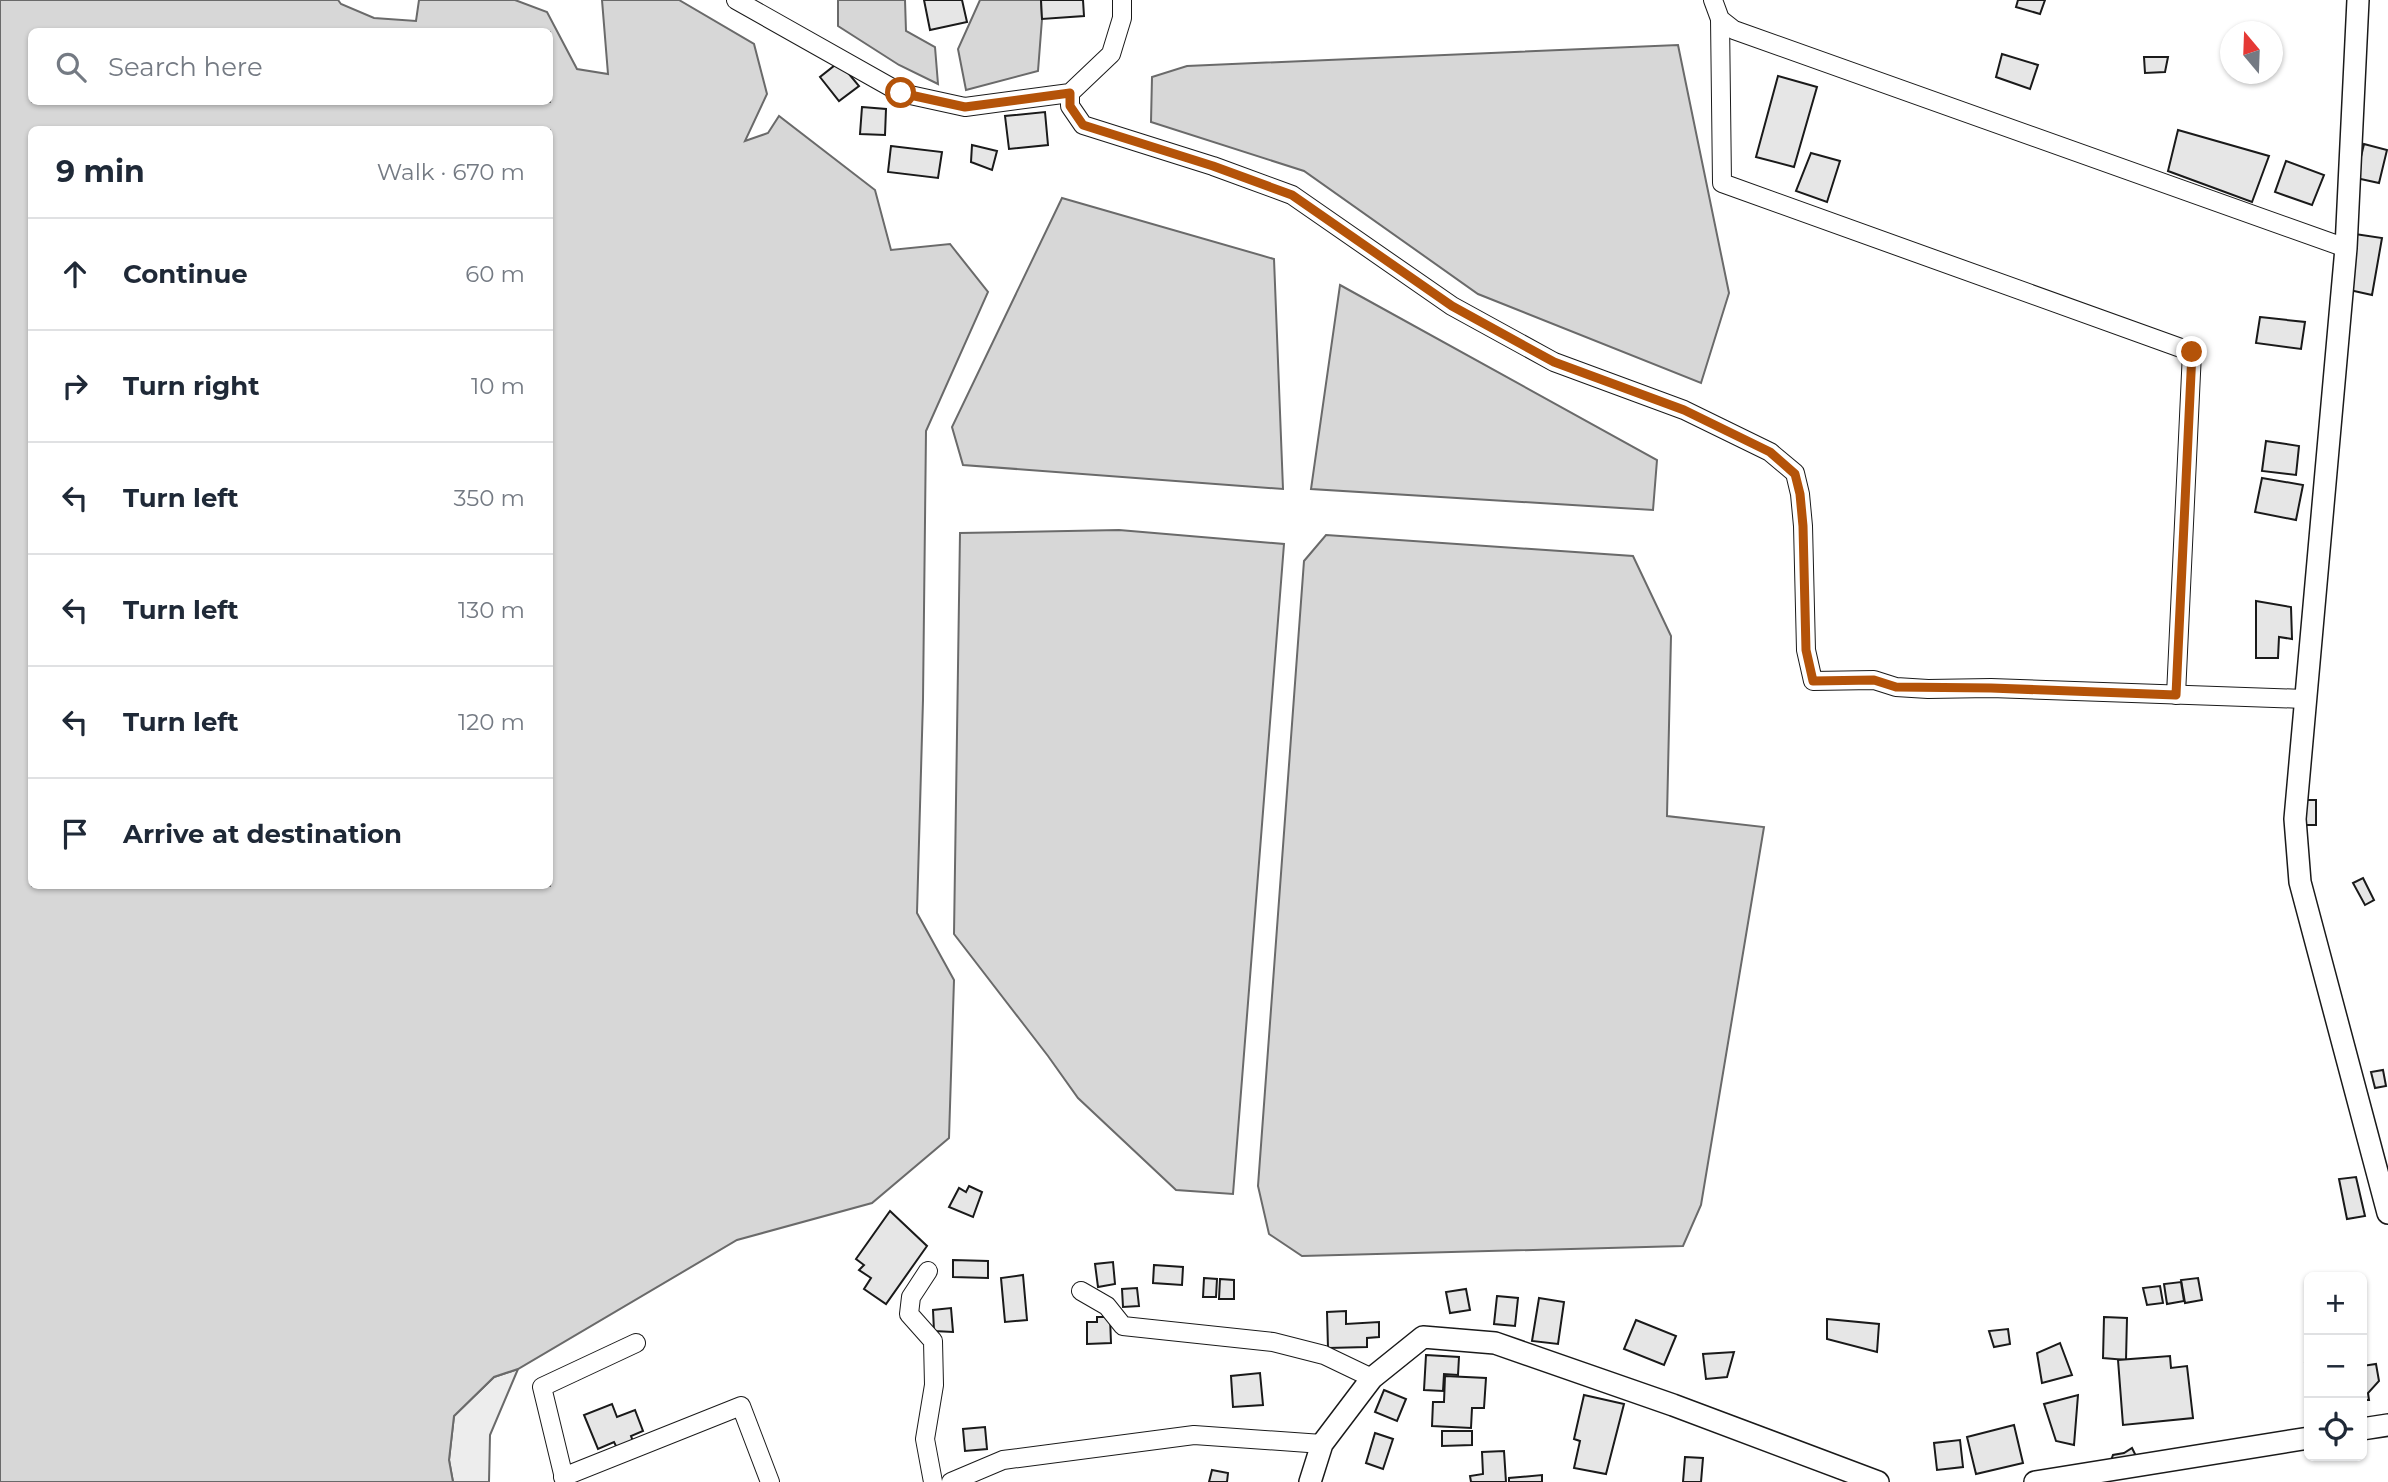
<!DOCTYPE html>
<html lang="en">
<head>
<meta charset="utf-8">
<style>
	body { margin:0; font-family:Montserrat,sans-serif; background:#f6f6f7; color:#1f2937 }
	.controls { position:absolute; right:21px; bottom:21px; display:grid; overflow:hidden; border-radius:10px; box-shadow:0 2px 5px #0004 }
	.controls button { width:63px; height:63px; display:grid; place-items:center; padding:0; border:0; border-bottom:2px solid #e0e1e3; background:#fff; color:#1f2937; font:35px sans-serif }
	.compass { position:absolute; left:2220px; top:21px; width:63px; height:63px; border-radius:50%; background:#fff; box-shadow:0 2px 5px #0004; rotate:341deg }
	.stop { position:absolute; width:21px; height:21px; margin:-16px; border:5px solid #b45309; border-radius:50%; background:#fff }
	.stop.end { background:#b45309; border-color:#fff; box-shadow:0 2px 7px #0008 }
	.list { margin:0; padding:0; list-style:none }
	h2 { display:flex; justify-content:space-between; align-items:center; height:91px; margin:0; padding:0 28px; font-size:30px }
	h2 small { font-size:23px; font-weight:400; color:#747a83 }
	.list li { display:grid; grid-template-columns:46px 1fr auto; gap:21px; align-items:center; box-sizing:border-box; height:112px; padding:0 28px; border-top:2px solid #e0e1e3 }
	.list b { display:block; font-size:26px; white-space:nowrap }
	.list em { font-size:23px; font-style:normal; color:#747a83 }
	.icon { flex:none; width:38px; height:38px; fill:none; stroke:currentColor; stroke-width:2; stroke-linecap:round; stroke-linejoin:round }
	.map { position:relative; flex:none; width:2388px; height:1482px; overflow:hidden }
	.search { position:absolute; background:#fff; box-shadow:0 2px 5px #0004; left:28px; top:28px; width:525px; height:77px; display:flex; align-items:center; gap:18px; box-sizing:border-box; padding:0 24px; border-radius:10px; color:#747a83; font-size:26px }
	.panel { position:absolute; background:#fff; box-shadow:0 2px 5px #0004; left:28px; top:126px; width:525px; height:763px; border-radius:10px }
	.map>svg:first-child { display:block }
</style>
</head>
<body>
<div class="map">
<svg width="2388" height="1482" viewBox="0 0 2388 1482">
	<rect width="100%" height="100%" fill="#fff"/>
	<!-- built -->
	<polygon fill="#ededed" stroke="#6a6a6a" stroke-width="2" points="518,1369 490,1435 489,1482 453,1482 449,1460 454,1416 494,1377"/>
	<!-- water -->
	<g fill="#d7d7d7" stroke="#6a6a6a" stroke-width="2" fill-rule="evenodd">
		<path d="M0,0H338L341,4L374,18L416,21L419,0H515L547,12L577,69L608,74L602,0H679L754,44L767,94L745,141L768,133L779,116L875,190L891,250L950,244L988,292L926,431L923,700L917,913L954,980L949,1138L872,1203L737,1240L518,1369L494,1377L454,1416L449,1460L453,1482H0ZM32,32H550V102H32ZM32,130H550V886H32Z"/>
		<polygon points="838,0 905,0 906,31 935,47 938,84 899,65 838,26"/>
		<polygon points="980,0 1041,0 1042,19 1038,71 966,90 958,49"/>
		<polygon points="1678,45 1729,293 1701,383 1478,294 1304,171 1151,122 1152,77 1187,66"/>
		<polygon points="1062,198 1274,259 1283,489 963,465 952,427"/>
		<polygon points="1340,285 1657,460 1653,510 1311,489"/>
		<polygon points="1119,530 1284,544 1233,1194 1176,1190 1078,1098 1048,1056 954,934 960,533"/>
		<polygon points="1326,535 1633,556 1671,636 1667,816 1764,827 1701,1205 1683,1246 1302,1256 1269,1234 1258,1186 1304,561"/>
	</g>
	<!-- building -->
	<g fill="#e6e6e6" stroke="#1a1a1a" stroke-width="2">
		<polygon points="924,0 962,0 967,22 930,30"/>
		<polygon points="1041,0 1083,0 1084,16 1042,19"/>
		<polygon points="2018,0 2045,0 2040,14 2016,7"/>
		<polygon points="2002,54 2038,65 2030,89 1996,77"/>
		<polygon points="2144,57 2168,57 2165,72 2145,73"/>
		<polygon points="839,62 859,86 839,101 820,77"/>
		<polygon points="1778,76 1817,87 1794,167 1756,157"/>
		<polygon points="862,107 886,109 885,135 860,134"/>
		<polygon points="1045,112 1048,145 1009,149 1005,116"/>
		<polygon points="2178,130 2269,156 2252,202 2168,171"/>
		<polygon points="2364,144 2387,150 2379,183 2356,178"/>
		<polygon points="972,145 997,151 992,170 971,162"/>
		<polygon points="891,146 942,152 938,178 888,172"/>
		<polygon points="1811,153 1840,161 1827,202 1796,191"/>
		<polygon points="2286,161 2324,175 2312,205 2275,192"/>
		<polygon points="2355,234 2382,238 2372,295 2345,289"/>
		<polygon points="2260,317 2305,322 2301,349 2256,343"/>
		<polygon points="2266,441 2299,446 2296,475 2262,471"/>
		<polygon points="2262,478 2303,485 2296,520 2255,512"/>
		<polygon points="2256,601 2291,607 2292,639 2279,637 2278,658 2256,658"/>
		<rect x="2304" y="800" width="12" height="25"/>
		<polygon points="2363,878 2374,900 2365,905 2353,883"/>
		<polygon points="2383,1070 2386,1086 2375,1088 2371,1072"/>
		<polygon points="2356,1177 2365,1216 2347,1219 2339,1179"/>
		<polygon points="969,1186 982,1192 973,1217 949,1207 959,1188 966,1192"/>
		<polygon points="890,1211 927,1246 886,1304 864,1289 871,1278 859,1270 864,1265 856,1259"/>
		<polygon points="953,1260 988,1261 988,1278 953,1277"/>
		<polygon points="1113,1262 1115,1284 1098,1287 1095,1264"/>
		<polygon points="1154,1265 1183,1267 1182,1285 1153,1283"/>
		<polygon points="1023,1275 1027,1320 1005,1322 1001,1278"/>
		<polygon points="1204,1278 1217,1279 1216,1297 1203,1297"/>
		<polygon points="2198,1278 2202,1300 2185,1303 2181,1280"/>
		<polygon points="1220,1279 1234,1280 1234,1299 1219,1299"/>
		<polygon points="2181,1282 2184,1301 2167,1304 2164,1284"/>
		<polygon points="2160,1286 2163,1303 2147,1305 2143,1288"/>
		<polygon points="1137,1288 1139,1306 1123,1307 1122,1289"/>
		<polygon points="1466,1289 1470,1310 1450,1313 1446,1292"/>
		<polygon points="1497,1296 1518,1298 1515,1326 1494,1324"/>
		<polygon points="1539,1298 1564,1302 1558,1344 1532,1341"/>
		<polygon points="951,1308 953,1332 934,1331 933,1310"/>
		<polygon points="1346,1311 1346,1324 1379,1322 1379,1337 1367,1338 1367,1347 1328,1348 1327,1312"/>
		<polygon points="1097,1317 1110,1317 1111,1343 1087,1344 1087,1322 1097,1322"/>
		<polygon points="2104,1317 2127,1318 2126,1360 2103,1358"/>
		<polygon points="1827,1319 1879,1324 1877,1352 1827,1339"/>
		<polygon points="1636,1320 1676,1336 1664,1365 1624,1349"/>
		<polygon points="2008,1329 2010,1344 1994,1347 1989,1331"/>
		<polygon points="2060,1343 2072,1375 2042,1383 2037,1353"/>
		<polygon points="1734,1352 1727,1377 1706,1379 1703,1354"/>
		<polygon points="1426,1355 1459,1357 1458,1375 1444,1374 1443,1391 1424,1390"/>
		<polygon points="2170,1356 2171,1368 2187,1366 2193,1418 2123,1425 2118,1360"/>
		<polygon points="2309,1362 2309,1402 2308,1402 2305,1363"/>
		<polygon points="2376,1364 2379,1381 2368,1393 2369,1400 2362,1400 2362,1366"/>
		<polygon points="1260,1373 1263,1405 1233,1407 1231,1376"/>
		<polygon points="1445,1376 1486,1378 1484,1408 1472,1408 1471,1428 1432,1426 1433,1402 1444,1402"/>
		<polygon points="1384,1390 1406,1399 1397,1421 1375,1412"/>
		<polygon points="1584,1395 1624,1404 1606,1474 1574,1468 1580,1441 1574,1439"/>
		<polygon points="2078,1395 2074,1445 2056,1441 2044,1404"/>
		<polygon points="612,1404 617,1417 635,1410 643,1431 631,1436 634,1444 618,1450 614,1442 598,1449 584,1415"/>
		<polygon points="2014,1425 2023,1463 1976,1474 1967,1437"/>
		<polygon points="985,1427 987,1449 965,1451 963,1429"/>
		<polygon points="1442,1431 1472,1431 1472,1445 1442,1446"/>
		<polygon points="1375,1433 1393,1439 1383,1469 1366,1463"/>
		<polygon points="1960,1440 1963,1467 1937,1470 1934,1443"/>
		<polygon points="2132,1448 2137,1458 2109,1466 2113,1455 2124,1453"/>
		<polygon points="1504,1451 1506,1482 1471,1482 1470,1476 1483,1474 1482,1452"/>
		<polygon points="1685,1457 1703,1458 1701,1482 1683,1482"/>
		<polygon points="1212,1470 1228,1473 1227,1482 1209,1482"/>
		<polygon points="1542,1475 1542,1482 1509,1482 1509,1478"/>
	</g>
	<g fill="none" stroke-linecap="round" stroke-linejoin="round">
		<defs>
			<g id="minor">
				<polyline points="736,0 901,93 965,107 1070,93 1111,54 1122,18 1122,0"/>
				<polyline points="1713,0 1720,19 1734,30 2346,248"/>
				<polyline points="1720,19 1722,183 2192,352 2176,695"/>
				<polyline points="1070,93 1070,106 1083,125 1213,166 1292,195 1452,306 1554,362 1684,410 1770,452 1795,473 1800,494 1803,526 1806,650 1813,681 1874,680 1896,687 1928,689 1991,688 2304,699"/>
				<polyline points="928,1271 911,1297 909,1314 933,1341 934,1385 925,1439 933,1482"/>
				<polyline points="1081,1291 1107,1306 1123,1326 1273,1342 1324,1355 1372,1378"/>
				<polyline points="563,1477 741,1406 770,1482"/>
				<polyline points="565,1482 542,1387 636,1343"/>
				<polyline points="951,1482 1003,1460 1194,1435 1322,1444"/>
			</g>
			<g id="tertiary">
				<polyline points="2358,0 2346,248 2295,819 2300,882 2388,1213"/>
				<polyline points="2362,1429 2388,1425"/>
				<polyline points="1310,1482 1322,1444 1372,1378 1423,1337 1495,1343 1673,1405 1878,1482"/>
				<polyline points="2035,1482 2309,1438"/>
			</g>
		</defs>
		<!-- minor casing -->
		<use href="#minor" stroke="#1a1a1a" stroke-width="20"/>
		<!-- tertiary casing -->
		<use href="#tertiary" stroke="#1a1a1a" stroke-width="24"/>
		<!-- minor -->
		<use href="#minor" stroke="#fff" stroke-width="18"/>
		<!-- tertiary -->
		<use href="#tertiary" stroke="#fff" stroke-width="21"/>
	</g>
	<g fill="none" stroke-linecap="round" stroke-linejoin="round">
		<!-- route -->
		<polyline stroke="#b45309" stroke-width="9" points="901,93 965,107 1070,93 1070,106 1083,125 1213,166 1292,195 1452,306 1554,362 1684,410 1770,452 1795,474 1800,494 1803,526 1806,650 1813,681 1874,680 1896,687 1991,688 2176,695 2192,352"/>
	</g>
</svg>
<div class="controls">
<button>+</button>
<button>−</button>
<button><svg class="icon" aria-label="locate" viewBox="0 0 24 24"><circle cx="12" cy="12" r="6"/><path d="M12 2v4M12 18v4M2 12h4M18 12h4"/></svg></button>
</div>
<svg class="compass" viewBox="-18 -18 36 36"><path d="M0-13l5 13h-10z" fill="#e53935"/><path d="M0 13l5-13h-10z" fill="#747a83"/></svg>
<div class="stop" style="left:901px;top:93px"></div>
<div class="stop end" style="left:2192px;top:352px"></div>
<div class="search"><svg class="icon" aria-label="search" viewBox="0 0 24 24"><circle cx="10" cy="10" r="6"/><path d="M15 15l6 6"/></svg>Search here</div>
<section class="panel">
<h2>9 min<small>Walk · 670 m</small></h2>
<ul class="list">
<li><svg class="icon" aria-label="ahead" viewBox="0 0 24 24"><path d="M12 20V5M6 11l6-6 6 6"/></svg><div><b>Continue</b></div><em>60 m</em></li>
<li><svg class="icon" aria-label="right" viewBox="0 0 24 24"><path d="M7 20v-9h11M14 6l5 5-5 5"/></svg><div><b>Turn right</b></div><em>10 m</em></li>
<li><svg class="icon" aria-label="left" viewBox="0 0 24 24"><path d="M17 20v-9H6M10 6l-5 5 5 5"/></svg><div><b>Turn left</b></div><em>350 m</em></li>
<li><svg class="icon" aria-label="left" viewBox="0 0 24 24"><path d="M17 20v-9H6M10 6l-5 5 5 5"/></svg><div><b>Turn left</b></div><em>130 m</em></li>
<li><svg class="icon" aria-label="left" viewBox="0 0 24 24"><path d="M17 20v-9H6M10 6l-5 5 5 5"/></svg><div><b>Turn left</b></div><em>120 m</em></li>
<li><svg class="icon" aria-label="arrive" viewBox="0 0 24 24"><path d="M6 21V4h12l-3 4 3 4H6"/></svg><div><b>Arrive at destination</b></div></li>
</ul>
</section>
</div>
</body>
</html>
